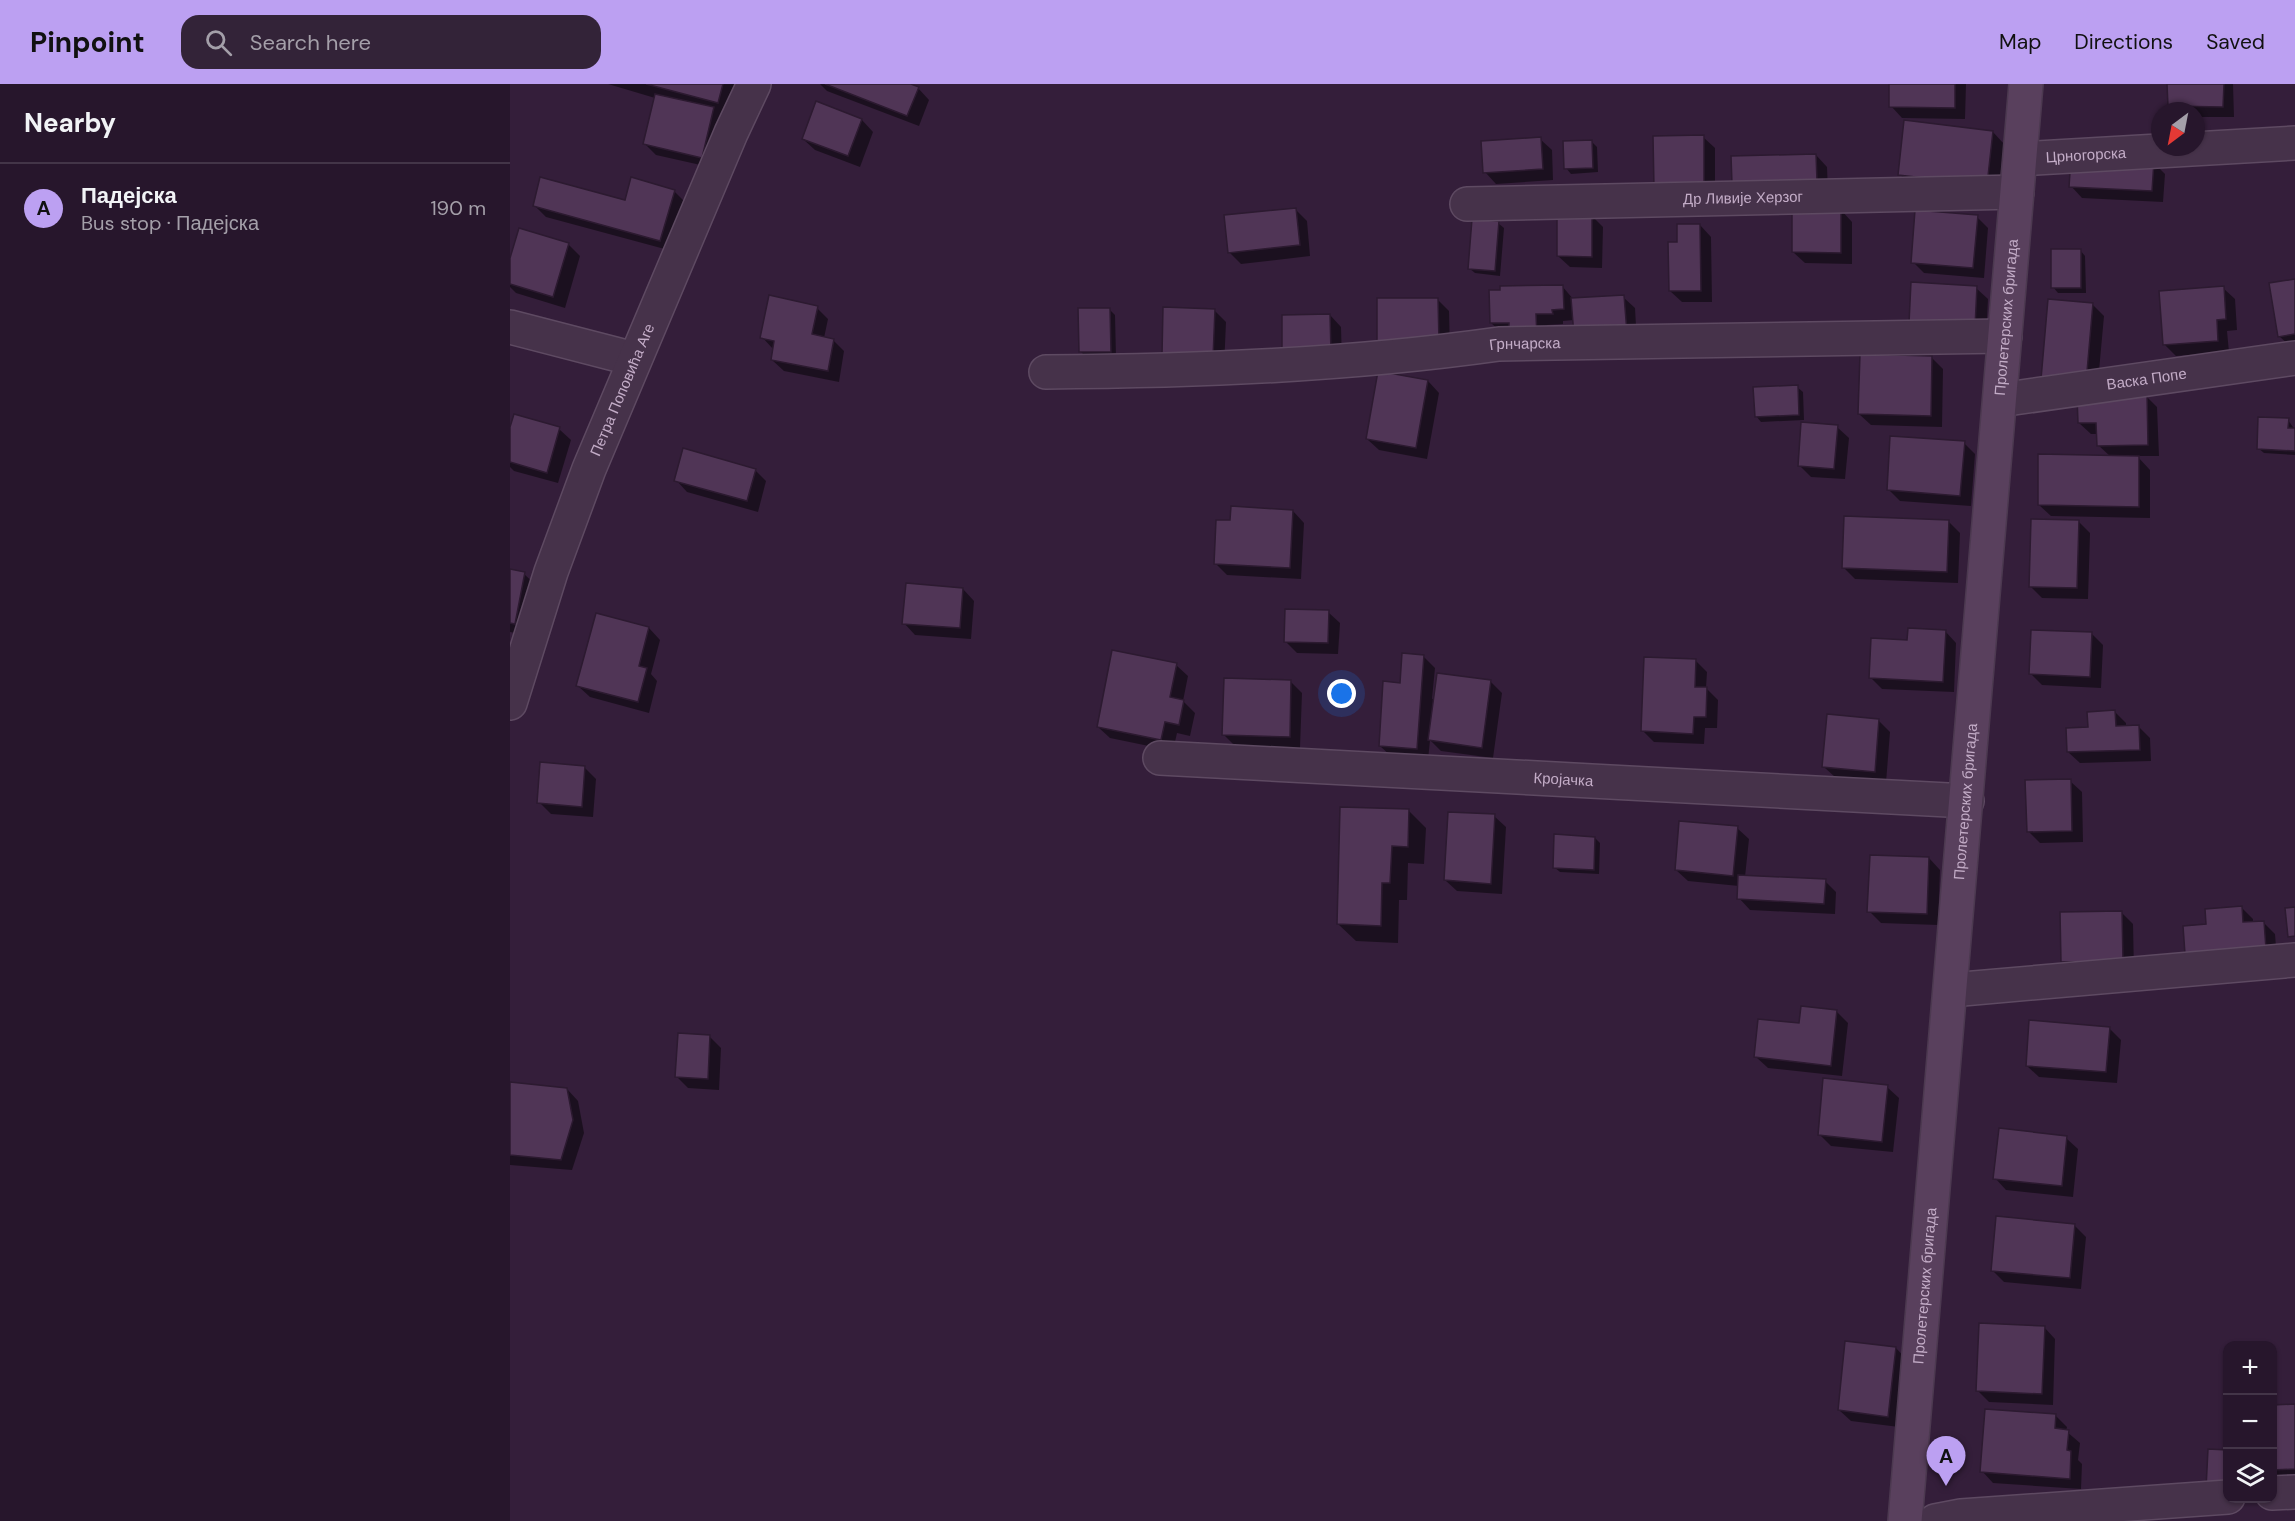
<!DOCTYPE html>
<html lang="en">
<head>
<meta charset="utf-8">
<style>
	body { margin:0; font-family:"DM Sans",sans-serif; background:#332338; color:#f1f3f6 }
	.controls { position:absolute; right:18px; bottom:18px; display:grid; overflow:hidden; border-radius:12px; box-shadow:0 2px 4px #0004 }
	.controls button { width:54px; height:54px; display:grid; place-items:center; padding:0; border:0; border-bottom:2px solid #433548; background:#27162c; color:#f1f3f6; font:30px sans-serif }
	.compass { position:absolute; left:1641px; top:18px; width:54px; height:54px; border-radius:50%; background:#27162c; box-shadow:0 2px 4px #0004; rotate:212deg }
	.you { position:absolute; left:832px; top:610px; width:21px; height:21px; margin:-15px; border:4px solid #fff; border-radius:50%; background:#1a73e8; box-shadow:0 0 0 9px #1a73e833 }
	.badge { display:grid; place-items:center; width:39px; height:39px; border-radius:50%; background:#bca0f2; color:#111; font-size:20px; font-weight:700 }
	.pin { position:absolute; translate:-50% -50px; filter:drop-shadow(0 2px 3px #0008) }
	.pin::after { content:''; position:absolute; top:32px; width:21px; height:18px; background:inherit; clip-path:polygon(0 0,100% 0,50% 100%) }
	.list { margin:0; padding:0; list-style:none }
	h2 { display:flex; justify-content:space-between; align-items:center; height:78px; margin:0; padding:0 24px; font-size:26px }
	h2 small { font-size:20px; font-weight:400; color:#a49fa9 }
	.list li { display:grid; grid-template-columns:39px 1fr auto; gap:18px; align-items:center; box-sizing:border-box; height:90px; padding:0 24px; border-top:2px solid #433548 }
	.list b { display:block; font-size:22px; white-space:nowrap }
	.list p { margin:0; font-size:20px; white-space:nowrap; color:#a49fa9 }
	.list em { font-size:20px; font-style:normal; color:#a49fa9 }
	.icon { flex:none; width:33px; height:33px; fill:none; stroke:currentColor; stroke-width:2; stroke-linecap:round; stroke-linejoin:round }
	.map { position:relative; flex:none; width:1785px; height:1437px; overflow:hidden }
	header { display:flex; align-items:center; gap:36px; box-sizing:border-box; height:84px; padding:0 30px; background:#bca0f2; color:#111 }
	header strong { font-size:28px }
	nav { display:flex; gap:33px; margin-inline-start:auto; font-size:21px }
	.search { width:420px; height:54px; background:#332338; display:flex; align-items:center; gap:15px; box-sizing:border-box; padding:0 21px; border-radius:18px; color:#a49fa9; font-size:22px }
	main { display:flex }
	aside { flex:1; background:#27162c }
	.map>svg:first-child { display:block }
</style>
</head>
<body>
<header>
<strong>Pinpoint</strong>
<div class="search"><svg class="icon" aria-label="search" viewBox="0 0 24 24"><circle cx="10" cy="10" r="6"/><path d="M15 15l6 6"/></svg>Search here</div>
<nav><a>Map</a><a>Directions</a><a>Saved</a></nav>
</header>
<main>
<aside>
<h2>Nearby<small></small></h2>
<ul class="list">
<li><span class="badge">A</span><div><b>Падејска</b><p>Bus stop · Падејска</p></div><em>190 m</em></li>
</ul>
</aside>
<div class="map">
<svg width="1785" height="1437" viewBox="0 0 1785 1437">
	<rect width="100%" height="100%" fill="#341e3a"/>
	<!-- shadow -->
	<g fill="#0007">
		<polygon points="98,0 234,0 225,35 210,31 215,36 204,84 146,71 134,59 145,14"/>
		<polygon points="310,0 397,0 408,4 419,16 409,42 317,7"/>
		<polygon points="1381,0 1456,0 1455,35 1392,34 1381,22"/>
		<polygon points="1659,0 1723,0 1724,33 1686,33 1686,27 1664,27 1659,22"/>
		<polygon points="306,19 352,36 363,48 350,83 305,66 293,55"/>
		<polygon points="1483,48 1494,60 1488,111 1401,101 1389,90"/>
		<polygon points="1193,53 1205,64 1205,115 1145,104"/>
		<polygon points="1030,55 1042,66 1043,96 986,100 975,88"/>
		<polygon points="1081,57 1087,63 1088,88 1061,90 1056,84"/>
		<polygon points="1306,71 1317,83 1318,108 1235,111"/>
		<polygon points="1643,78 1655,90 1653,118 1572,114 1561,102"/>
		<polygon points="164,107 176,119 162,167 36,133 24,121 116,117"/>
		<polygon points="785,125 797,137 800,172 731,180 720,169"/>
		<polygon points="1331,126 1342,138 1342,180 1295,179 1283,168"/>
		<polygon points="1082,132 1093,143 1092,184 1060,183 1048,172"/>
		<polygon points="1467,133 1478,144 1474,194 1414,189 1403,178"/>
		<polygon points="988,139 994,144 990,192 965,189 959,184"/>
		<polygon points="1190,141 1201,153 1202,218 1172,218 1160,207 1169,159"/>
		<polygon points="58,160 70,172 55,224 6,209 0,203 0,179"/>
		<polygon points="1570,166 1575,172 1576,209 1548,209 1543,203"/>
		<polygon points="1785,197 1785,263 1781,263 1769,252"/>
		<polygon points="1402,200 1466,204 1478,215 1476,254"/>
		<polygon points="1052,202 1064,216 1113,213 1125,224 1127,260 1064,236 1053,237 1053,240 1037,241 1038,264 993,250 981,239"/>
		<polygon points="1713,204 1725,215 1727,246 1717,247 1719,268 1666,272 1654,260"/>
		<polygon points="928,216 939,227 940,269 869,258"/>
		<polygon points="1582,220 1594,232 1587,309 1544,306"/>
		<polygon points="307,224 318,235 314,254 323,256 334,267 329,298 274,287 262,276 263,265 252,253"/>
		<polygon points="599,225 605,231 606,273 576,273 571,268"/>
		<polygon points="704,226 716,238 714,284 665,282"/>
		<polygon points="820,231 831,243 832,279 785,280"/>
		<polygon points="1422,274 1433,285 1432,343 1361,341 1349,330"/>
		<polygon points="918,297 929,309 917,375 869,366 857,355"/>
		<polygon points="1287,303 1293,308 1294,336 1251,338 1246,332"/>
		<polygon points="1636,312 1647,323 1649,372 1627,372 1640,386 1640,434 1541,432 1529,421 1601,373 1588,361 1588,350 1581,350 1569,339"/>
		<polygon points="1778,336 1785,346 1785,371 1754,369 1748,364"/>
		<polygon points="1327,343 1339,354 1335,395 1301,393 1289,381"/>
		<polygon points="49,345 61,356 48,399 4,387 0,383 0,349"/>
		<polygon points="1454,359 1465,370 1461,422 1390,417 1378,405"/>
		<polygon points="245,386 256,397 248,428 177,408 166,396"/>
		<polygon points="783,427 794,439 791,495 717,491 705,479 721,438"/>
		<polygon points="1568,437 1580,449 1578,515 1532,514 1521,503"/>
		<polygon points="1439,438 1450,449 1448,499 1345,495 1333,483"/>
		<polygon points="0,487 14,490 26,501 16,551 0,548"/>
		<polygon points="453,505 464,517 461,555 405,551 394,539"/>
		<polygon points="818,528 830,539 828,570 787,569 775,557"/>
		<polygon points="139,544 150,556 141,590 147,597 139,629 80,613 68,602"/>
		<polygon points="1435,547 1446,559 1444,608 1372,605 1360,593 1399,557"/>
		<polygon points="1581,549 1593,561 1591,604 1532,601 1521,590"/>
		<polygon points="913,572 925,584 922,615 980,597 992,609 983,674 931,667 920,656 918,676 882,673 870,662"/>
		<polygon points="1185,576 1197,588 1196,604 1208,616 1207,644 1195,644 1194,660 1144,658 1133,647"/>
		<polygon points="666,581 678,592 673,617 685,629 680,652 667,649 663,667 600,654 588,643"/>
		<polygon points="781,598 792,609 790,664 725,662 713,650"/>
		<polygon points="1605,628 1616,639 1616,643 1628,642 1640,654 1641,677 1570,679 1558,668 1579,644"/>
		<polygon points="1369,637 1380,648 1376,699 1326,694 1314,683"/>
		<polygon points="74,683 86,695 83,733 41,730 29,718"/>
		<polygon points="1560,697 1572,708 1573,758 1530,759 1518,747"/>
		<polygon points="898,726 916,744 914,780 898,779 897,816 889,816 888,859 846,857 828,840"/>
		<polygon points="984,732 996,743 992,810 947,807 935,796"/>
		<polygon points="1227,744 1239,755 1235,793 1315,797 1326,808 1325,830 1240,826 1229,814 1229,802 1178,797 1166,786"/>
		<polygon points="1085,754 1090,759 1089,790 1050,788 1044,783"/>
		<polygon points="1419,774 1430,786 1428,841 1371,839 1359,827"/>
		<polygon points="1732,824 1743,835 1743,839 1753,838 1765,850 1767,876 1698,842"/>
		<polygon points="1612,829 1623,840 1624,888 1564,889 1553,878"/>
		<polygon points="1326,927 1338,939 1332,992 1258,984 1246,973"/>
		<polygon points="1599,944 1611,956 1607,999 1529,993 1517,982"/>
		<polygon points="199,952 211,964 209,1006 178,1004 167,993"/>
		<polygon points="0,999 57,1005 68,1017 74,1049 62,1086 0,1081"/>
		<polygon points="1377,1003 1389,1014 1383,1068 1321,1062 1309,1050"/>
		<polygon points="1556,1054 1568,1065 1563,1113 1496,1106 1485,1094"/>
		<polygon points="1564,1141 1576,1153 1571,1205 1494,1198 1482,1186"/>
		<polygon points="1534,1243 1545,1255 1543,1321 1479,1318 1468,1307"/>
		<polygon points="1386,1264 1397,1276 1389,1343 1341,1337 1329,1326"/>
		<polygon points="1785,1321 1785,1396 1762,1397 1762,1322"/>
		<polygon points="1545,1331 1557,1343 1556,1347 1570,1359 1568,1376 1572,1380 1571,1405 1483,1399 1472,1387"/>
	</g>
	<!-- building -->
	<g fill="#503556" stroke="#2c1a30" stroke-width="1.5">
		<polygon points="136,0 213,0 208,19"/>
		<polygon points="315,0 401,0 409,3 397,32"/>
		<polygon points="1379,0 1445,0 1445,24 1379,23"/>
		<polygon points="1657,0 1714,0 1713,23 1658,22"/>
		<polygon points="145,10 204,23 192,74 133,60"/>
		<polygon points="306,17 352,35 338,72 292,55"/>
		<polygon points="1394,36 1483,47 1477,101 1388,91"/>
		<polygon points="1194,51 1194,104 1144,104 1143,52"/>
		<polygon points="1031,53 1033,85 973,89 971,57"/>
		<polygon points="1082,56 1083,84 1054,85 1053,57"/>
		<polygon points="1306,70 1307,97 1222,100 1221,72"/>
		<polygon points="1561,73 1644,77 1642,107 1559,103"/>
		<polygon points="30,93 115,116 121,93 165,106 150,157 23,122"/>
		<polygon points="786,124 790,161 718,169 714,131"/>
		<polygon points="1282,124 1331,125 1331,169 1282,168"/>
		<polygon points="1405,126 1468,131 1463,184 1401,179"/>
		<polygon points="1047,130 1082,130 1082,173 1047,172"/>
		<polygon points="962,135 989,137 985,187 958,185"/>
		<polygon points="1167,140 1190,140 1191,207 1159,207 1158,158 1167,158"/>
		<polygon points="9,144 59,159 43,213 0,200 0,174"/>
		<rect x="1541" y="165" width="30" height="39"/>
		<polygon points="1785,195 1785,250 1768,253 1759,199"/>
		<polygon points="1401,198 1467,202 1465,243 1399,239"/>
		<polygon points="1053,201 1054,225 1042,226 1043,230 1026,230 1027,253 999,254 999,239 980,239 979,206 990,206 990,202"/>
		<polygon points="1714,202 1716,235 1707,236 1708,257 1653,261 1649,207"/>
		<polygon points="259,211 308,222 302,250 324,255 318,287 261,276 264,257 250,254"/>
		<polygon points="1114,211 1117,249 1064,252 1061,214"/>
		<polygon points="867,214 928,214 929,258 867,258"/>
		<polygon points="1538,215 1583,219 1576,299 1531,295"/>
		<polygon points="653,223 705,225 703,274 652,271"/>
		<polygon points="568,224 600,224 601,268 569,268"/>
		<polygon points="820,230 821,268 772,269 772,231"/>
		<polygon points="1350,270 1422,272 1421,332 1348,330"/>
		<polygon points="868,287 918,296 906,364 856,355"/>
		<polygon points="1288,301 1289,331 1245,333 1243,303"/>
		<polygon points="1637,310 1638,361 1587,362 1586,339 1568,339 1567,312"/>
		<polygon points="4,330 50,343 37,389 0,378 0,343"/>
		<polygon points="1748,333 1779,334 1778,344 1785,344 1785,367 1747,365"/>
		<polygon points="1291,338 1328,341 1324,385 1288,382"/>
		<polygon points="1380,352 1455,357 1450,412 1377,406"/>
		<polygon points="173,364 246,385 237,417 164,397"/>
		<polygon points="1528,370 1629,372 1629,423 1528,421"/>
		<polygon points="721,422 783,426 780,484 704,480 706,436 720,436"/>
		<polygon points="1334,432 1439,436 1437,488 1332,484"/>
		<polygon points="1521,435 1569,436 1567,504 1519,503"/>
		<polygon points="0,485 15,488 5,540 0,539"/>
		<polygon points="396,499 453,504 450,544 392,540"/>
		<polygon points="775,525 819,526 818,559 774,558"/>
		<polygon points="86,529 139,543 129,582 137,584 128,618 66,602"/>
		<polygon points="1398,544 1436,546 1433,598 1359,594 1361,554 1397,556"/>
		<polygon points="1521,546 1582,548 1580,593 1519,590"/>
		<polygon points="602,566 667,579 660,613 674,616 669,641 655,638 651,656 587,643"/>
		<polygon points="892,569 914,571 907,665 869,662 873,597 890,599"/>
		<polygon points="1134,573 1186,575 1185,603 1197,603 1196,633 1184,633 1183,650 1131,647"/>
		<polygon points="927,589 981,596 972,664 918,656"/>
		<polygon points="714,594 781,596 780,653 712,651"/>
		<polygon points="1605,626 1606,642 1629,641 1630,666 1557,668 1556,644 1578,643 1577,628"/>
		<polygon points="1317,630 1369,635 1365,688 1312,683"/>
		<polygon points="30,678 75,682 72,723 27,719"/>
		<polygon points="1561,695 1562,747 1517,748 1515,696"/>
		<polygon points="830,723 899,725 898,763 882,762 880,799 872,799 871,842 827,840"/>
		<polygon points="938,728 985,730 981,800 934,796"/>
		<polygon points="1169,737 1228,742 1223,792 1165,786"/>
		<polygon points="1044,750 1085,753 1084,786 1043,784"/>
		<polygon points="1360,771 1419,773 1417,830 1357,828"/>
		<polygon points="1228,791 1316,795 1314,820 1227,815"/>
		<polygon points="1732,822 1733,838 1754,837 1756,865 1675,870 1673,842 1696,840 1695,825"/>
		<polygon points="1785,823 1785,852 1778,853 1775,824"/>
		<polygon points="1612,827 1613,877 1551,878 1550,828"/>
		<polygon points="1291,922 1327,926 1321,982 1244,973 1248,935 1289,939"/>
		<polygon points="1519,936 1600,943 1596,988 1516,982"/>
		<polygon points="168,949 200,951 198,995 165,993"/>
		<polygon points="1313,994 1378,1001 1372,1058 1308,1051"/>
		<polygon points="0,998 57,1004 63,1036 51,1076 0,1071"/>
		<polygon points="1489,1044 1557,1052 1552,1102 1483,1095"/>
		<polygon points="1486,1132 1565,1140 1560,1194 1481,1187"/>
		<polygon points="1469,1239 1535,1242 1532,1310 1466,1307"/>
		<polygon points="1335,1257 1386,1263 1378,1333 1328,1326"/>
		<polygon points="1785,1320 1785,1385 1762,1386 1762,1321"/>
		<polygon points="1475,1325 1546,1330 1545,1344 1559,1346 1557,1366 1561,1367 1560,1395 1470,1388"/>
		<polygon points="1698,1365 1718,1366 1718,1405 1696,1405"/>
	</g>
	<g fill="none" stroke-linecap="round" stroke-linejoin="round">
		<defs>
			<g id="street">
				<path id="s1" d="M1510,75L1785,59"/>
				<path id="s2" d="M957,120L1507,108"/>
				<polyline points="0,243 124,275"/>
				<path id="s3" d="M536,288C688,287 839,281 989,260L1495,252"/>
				<path id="s4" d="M1490,316L1785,274"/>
				<path id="s5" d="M0,619L41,488L79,385L221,49L244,0"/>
				<path id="s6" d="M650,674L1457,717"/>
				<polyline points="1441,906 1785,876"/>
				<polyline points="1762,1409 1785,1408"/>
				<polyline points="1425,1437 1451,1432 1718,1413"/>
			</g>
			<g id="secondary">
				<path id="s7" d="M1395,1437L1516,0"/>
			</g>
		</defs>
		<!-- street casing -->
		<use href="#street" stroke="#5e4a62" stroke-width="36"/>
		<!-- secondary casing -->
		<use href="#secondary" stroke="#4c3950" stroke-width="36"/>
		<!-- street -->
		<use href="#street" stroke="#46324a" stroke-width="33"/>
		<!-- secondary -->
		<use href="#secondary" stroke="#59405d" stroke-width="33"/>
	</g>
	<g text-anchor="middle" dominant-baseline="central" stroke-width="4.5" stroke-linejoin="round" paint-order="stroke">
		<!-- street labels -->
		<g font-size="15" fill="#c3acc7" stroke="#2a182e">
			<text stroke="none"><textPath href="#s1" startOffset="66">Црногорска</textPath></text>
			<text stroke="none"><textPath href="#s2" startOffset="276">Др Ливије Херзог</textPath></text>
			<text stroke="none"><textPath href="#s7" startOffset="1208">Пролетерских бригада</textPath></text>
			<text stroke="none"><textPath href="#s3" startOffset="480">Грнчарска</textPath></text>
			<text stroke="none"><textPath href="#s4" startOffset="148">Васка Попе</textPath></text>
			<text stroke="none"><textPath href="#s5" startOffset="333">Петра Поповића Аге</textPath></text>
			<text stroke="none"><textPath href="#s6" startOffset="404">Кројачка</textPath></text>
			<text stroke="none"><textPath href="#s7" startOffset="722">Пролетерских бригада</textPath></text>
			<text stroke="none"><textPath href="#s7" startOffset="236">Пролетерских бригада</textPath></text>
		</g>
	</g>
</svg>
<div class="controls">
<button>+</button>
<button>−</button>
<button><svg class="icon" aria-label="layers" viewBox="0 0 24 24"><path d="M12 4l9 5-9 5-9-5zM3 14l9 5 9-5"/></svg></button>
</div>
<svg class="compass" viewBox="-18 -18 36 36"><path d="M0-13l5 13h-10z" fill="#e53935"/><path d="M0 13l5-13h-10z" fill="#a49fa9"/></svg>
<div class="you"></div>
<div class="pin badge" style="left:1436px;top:1402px">A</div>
</div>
</main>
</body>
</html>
